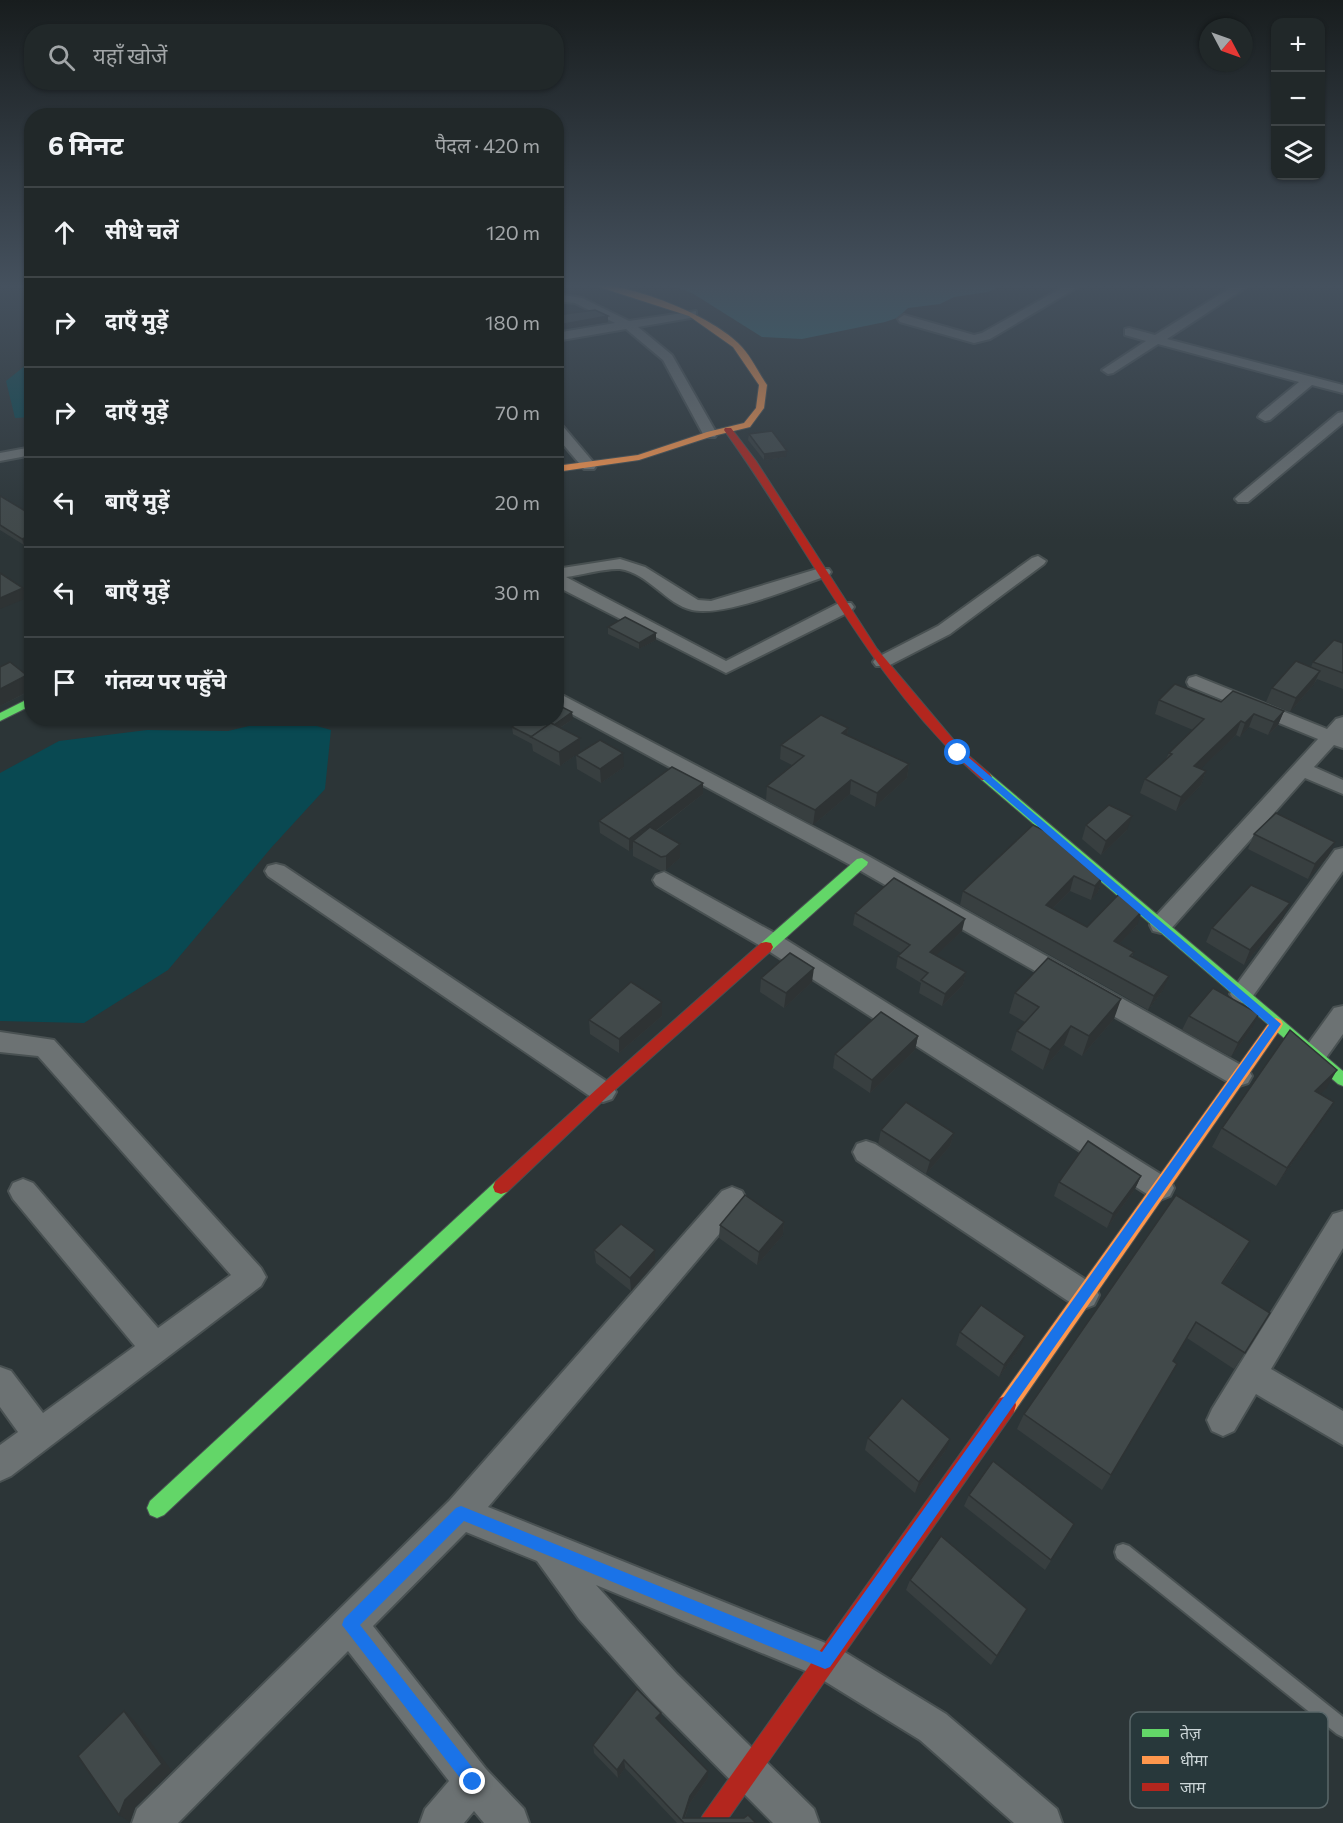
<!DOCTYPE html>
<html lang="hi">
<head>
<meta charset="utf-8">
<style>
	body { margin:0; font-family:Commissioner,"Noto Sans Devanagari",sans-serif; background:#2d3435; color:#f1f3f6 }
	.controls { position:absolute; right:18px; top:18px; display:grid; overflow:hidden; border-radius:12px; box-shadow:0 2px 4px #0004 }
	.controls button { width:54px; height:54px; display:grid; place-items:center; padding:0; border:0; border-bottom:2px solid #3e4446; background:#212829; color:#f1f3f6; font:30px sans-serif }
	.compass { position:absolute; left:1199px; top:18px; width:54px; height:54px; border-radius:50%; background:#212829; box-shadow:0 2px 4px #0004; rotate:131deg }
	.stop { position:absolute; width:18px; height:18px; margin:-14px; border:4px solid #1a73e8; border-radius:50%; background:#fff }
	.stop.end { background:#1a73e8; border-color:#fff; box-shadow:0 2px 6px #0008 }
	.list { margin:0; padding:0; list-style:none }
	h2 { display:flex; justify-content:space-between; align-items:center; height:78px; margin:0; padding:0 24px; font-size:26px }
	h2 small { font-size:20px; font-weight:400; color:#a2a6a8 }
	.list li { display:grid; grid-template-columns:39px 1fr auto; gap:18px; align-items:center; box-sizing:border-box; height:90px; padding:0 24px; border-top:2px solid #3e4446 }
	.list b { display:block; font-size:22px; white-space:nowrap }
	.list em { font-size:20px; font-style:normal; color:#a2a6a8 }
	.icon { flex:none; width:33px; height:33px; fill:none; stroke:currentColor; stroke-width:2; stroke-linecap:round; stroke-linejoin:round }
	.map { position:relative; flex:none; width:1343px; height:1823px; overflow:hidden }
	.search { position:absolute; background:#212829; box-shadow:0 2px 4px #0004; left:24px; top:24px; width:540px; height:66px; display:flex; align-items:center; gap:15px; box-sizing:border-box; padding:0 21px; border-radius:24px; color:#a2a6a8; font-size:22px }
	.panel { position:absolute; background:#212829; box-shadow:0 2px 4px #0004; left:24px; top:108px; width:540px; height:618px; border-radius:24px }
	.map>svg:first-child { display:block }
</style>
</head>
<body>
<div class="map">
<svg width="1343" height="1823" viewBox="0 0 1343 1823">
	<rect width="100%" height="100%" fill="#2c3537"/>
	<!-- green -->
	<g fill="#094952">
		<polygon points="31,361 31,417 15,418 6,381"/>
		<polygon points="282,718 292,719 331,730 325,789 271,848 168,970 84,1023 0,1021 0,773 59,741 147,730 228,731"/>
	</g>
	<!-- water -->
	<polygon fill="#2f6d78" points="667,284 1006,284 988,292 954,297 940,304 908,308 897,318 885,322 802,339 762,337 692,293"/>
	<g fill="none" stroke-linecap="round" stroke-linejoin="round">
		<defs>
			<polygon id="lane" points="1123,1544 1129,1546 1343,1717 1343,1737 1337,1734 1117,1558 1115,1552 1117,1546"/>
			<g id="street">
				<polygon points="1069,284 1083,284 990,339 974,343 900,322 898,319 904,315 974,335 982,333"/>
				<polygon points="1237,284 1251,284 1167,339 1343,385 1343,393 1312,385 1270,420 1265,421 1258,417 1260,414 1299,382 1158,344 1113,373 1108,374 1102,370 1146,341 1125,335 1125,329 1129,328 1155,335"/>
				<polygon points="556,294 582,298 629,321 696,311 696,317 638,327 672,355 717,434 715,437 705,437 703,434 663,360 626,329 556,341 556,333 615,323 575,303 556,301"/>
				<polygon points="1343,412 1343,423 1248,502 1238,502 1235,499 1238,496 1338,413"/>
				<polygon points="556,423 561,424 594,463 596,466 594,469 584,469 556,436"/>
				<polygon points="32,447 32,455 0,461 0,453"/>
				<polygon points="1038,556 1046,561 1044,564 950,634 888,666 876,666 873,662 876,658 938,626 1032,558"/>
				<path d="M620,559L645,567L698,600L711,601L817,569H829L831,572L829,575C795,587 725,617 692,610C666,604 648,573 620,569C606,568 581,575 566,577L726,661L839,603H851L854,607L851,611L726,673L556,586V569Z"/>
				<polygon points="1196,676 1327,729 1336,719 1343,717 1343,748 1334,745 1314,767 1343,780 1343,794 1305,778 1169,931 1161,933 1153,931 1150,925 1153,919 1318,739 1189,686 1187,682 1189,678"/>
				<polygon points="564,696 870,857 1248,1069 1252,1076 1248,1083 1239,1086 1230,1083 854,867 557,706 557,698"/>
				<polygon points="1343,848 1343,871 1250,1000 1242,1003 1234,1000 1230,994 1234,988 1335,850"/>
				<polygon points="276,864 284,866 612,1085 616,1092 612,1099 603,1102 594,1099 268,876 265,871 268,866"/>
				<polygon points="664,872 780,936 1170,1180 1174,1188 1170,1196 1160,1200 1150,1196 764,948 656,885 653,880 656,875"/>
				<polygon points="1343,1006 1343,1034 1323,1062 1314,1065 1305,1062 1301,1055 1305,1048 1334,1008"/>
				<polygon points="0,1032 54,1040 261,1268 266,1277 261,1286 11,1476 0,1481 0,1445 18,1432 0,1407 0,1367 11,1371 43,1413 135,1346 13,1199 9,1191 13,1183 23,1179 33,1183 158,1328 231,1275 38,1056 0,1052"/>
				<polygon points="866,1141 875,1144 1094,1285 1099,1295 1094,1305 1084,1309 1074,1305 857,1160 853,1152 857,1144"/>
				<polygon points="732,1187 742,1191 746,1199 742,1207 488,1507 838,1648 946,1714 1057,1809 1062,1823 1014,1823 920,1740 813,1674 596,1585 677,1674 814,1809 819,1823 773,1823 651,1700 579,1619 537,1561 466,1532 373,1626 486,1769 524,1809 529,1823 484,1823 474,1811 464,1823 420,1823 425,1809 449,1781 348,1651 178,1823 132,1823 137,1809 449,1501 722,1191"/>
				<polygon points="1343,1211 1343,1248 1271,1369 1343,1411 1343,1445 1256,1394 1234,1431 1223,1436 1212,1431 1207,1420 1212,1409 1333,1214"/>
			</g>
			<g id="fast">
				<polygon points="32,697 32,705 0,721 0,713"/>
				<polygon points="986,773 990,774 1343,1071 1343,1086 1338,1084 982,780 980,777"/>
				<polygon points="862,858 868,862 867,865 771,951 761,951 759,947 761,943 857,859"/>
				<polygon points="501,1180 507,1182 509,1187 507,1192 164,1515 157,1518 150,1515 147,1508 150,1501 495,1182"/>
			</g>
			<g id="slow">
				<path d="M590,284C631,284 708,314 738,343C750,354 758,372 767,385L764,408L750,427L713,436L639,460L556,472V466L638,455L707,432L744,423L756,408L759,385L733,347L689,316Z"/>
				<polygon points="1276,1018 1281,1020 1283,1024 1281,1028 1014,1412 1007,1414 1000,1412 998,1405 1000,1398 1271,1020"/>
			</g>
			<g id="jam">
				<path d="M725,428H731L756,461L877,649L962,750L990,774L992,777L990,780H982C871,684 809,546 724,430Z"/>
				<polygon points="766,942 771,943 773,947 771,951 608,1096 507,1192 501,1194 495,1192 493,1187 495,1182 598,1088 761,943"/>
				<polygon points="1007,1396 1014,1398 1016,1405 1014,1412 725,1823 699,1823 703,1815 1000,1398"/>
			</g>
		</defs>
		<!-- lane casing -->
		<use href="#lane" stroke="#495152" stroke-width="4"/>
		<!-- street casing -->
		<use href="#street" stroke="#495152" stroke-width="4"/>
		<!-- fast casing -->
		<use href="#fast" stroke="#495152" stroke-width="2"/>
		<!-- slow casing -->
		<use href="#slow" stroke="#495152" stroke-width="2"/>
		<!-- jam casing -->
		<use href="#jam" stroke="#495152" stroke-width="2"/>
		<!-- lane -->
		<use href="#lane" fill="#6c7273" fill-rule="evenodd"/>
		<!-- street -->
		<use href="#street" fill="#6c7273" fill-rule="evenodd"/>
		<!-- fast -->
		<use href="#fast" fill="#63d668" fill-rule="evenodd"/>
		<!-- slow -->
		<use href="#slow" fill="#ff974d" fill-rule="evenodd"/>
		<!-- jam -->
		<use href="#jam" fill="#b3261e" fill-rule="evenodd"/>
	</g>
	<!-- wall -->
	<g fill="#383f40">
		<polygon points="557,315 608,316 608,322 564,329 557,321"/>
		<polygon points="749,434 786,457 764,460 748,440"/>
		<polygon points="0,496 32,515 24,545 0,530"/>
		<polygon points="608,627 656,640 639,649 608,634"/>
		<polygon points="1343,643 1343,689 1317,679 1314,684 1290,712 1266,702 1272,688 1311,667 1313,662"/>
		<polygon points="0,667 29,677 32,684 32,690 0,706"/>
		<polygon points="1159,700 1221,702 1284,711 1278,725 1268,735 1249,727 1240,737 1236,735 1200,769 1206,771 1201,785 1176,811 1140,793 1145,779 1166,759 1169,753 1193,730 1155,714"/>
		<polygon points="573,719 560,728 580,752 560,766 533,751 532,744 513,734 512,727"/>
		<polygon points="848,728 847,735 909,764 907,778 875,807 850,794 813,825 766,800 767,786 792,765 780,759 781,745"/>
		<polygon points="576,755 624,767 601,783 577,769"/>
		<polygon points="703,783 703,794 656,831 680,844 680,858 666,870 661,871 633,856 633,848 629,851 600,833 599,821"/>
		<polygon points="1033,825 1102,878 1098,892 1091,900 1070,891 1052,909 1087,927 1137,925 1119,944 1134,952 1132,957 1163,990 1148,1010 960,905 963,891"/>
		<polygon points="1086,825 1127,830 1101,855 1082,839"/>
		<polygon points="1254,834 1328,856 1308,879 1248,849"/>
		<polygon points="855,913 962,931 936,955 966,972 963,985 942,1006 919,993 921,983 896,968 898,956 901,953 853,925"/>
		<polygon points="1283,918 1244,965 1206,942 1212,928"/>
		<polygon points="761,978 812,982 784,1008 760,992"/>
		<polygon points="1015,993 1114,1019 1082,1056 1064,1045 1043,1070 1011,1050 1017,1031 1025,1022 1009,1013"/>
		<polygon points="662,1002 662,1016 619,1053 590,1034 589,1020"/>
		<polygon points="1189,1016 1252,1028 1231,1057 1182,1030"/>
		<polygon points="918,1036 915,1050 870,1093 833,1068 835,1054"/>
		<polygon points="1326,1089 1320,1094 1334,1102 1322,1121 1276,1186 1212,1147 1222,1128"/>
		<polygon points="881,1130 954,1133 950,1146 926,1174 878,1144"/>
		<polygon points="1141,1176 1135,1189 1107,1228 1054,1196 1059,1182"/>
		<polygon points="784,1222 783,1235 757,1265 719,1238 720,1225"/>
		<polygon points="594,1250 655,1263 631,1291 596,1263"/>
		<polygon points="1240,1258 1223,1283 1245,1353 1234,1369 1187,1338 1173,1361 1111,1475 1102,1490 1017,1429 1024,1414"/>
		<polygon points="960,1332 1019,1349 999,1377 956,1345"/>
		<polygon points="868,1438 946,1450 915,1493 865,1450"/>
		<polygon points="969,1495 1074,1524 1045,1570 964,1506"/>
		<polygon points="910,1580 1027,1609 991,1665 906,1590"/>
		<polygon points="661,1721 660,1722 708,1778 690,1803 685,1818 756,1823 677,1823 625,1768 618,1778 594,1753 593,1745"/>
	</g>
	<!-- shaded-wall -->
	<g fill="#2e3334">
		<polygon points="608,316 608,322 564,329 564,324"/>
		<polygon points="787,451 786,457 764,460 764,454"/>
		<polygon points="32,535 32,543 24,545 22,539"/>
		<polygon points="23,588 27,598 0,609 0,598"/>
		<polygon points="656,633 656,640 639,649 639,643"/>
		<polygon points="1320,671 1314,684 1290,712 1296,698"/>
		<polygon points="25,676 31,690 0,706 0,689"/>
		<polygon points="1284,711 1278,725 1268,735 1274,722"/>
		<polygon points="572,712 573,719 540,741 534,738"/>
		<polygon points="1254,714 1249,727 1240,737 1245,723"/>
		<polygon points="1241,721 1236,735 1189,780 1194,766"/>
		<polygon points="848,728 846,742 842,733"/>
		<polygon points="580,738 580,752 560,766 559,752"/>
		<polygon points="623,753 624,767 601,783 600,769"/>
		<polygon points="909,764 907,778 875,807 877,793"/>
		<polygon points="1206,771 1201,785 1176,811 1181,797"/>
		<polygon points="851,780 850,794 813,825 815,810"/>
		<polygon points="703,783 703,794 638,844 633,841 633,848 629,851 629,839"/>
		<polygon points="1132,816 1127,830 1101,855 1106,841"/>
		<polygon points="1335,842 1328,856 1308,879 1315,864"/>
		<polygon points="680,844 680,858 666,870 666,856"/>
		<polygon points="1074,876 1070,891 1042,919 1046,905"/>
		<polygon points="1102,878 1098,892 1091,900 1095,886"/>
		<polygon points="1290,903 1283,918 1244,965 1250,950"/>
		<polygon points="1142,911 1137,925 1109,955 1114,941"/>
		<polygon points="965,919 962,931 927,964 930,952"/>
		<polygon points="814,968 812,982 784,1008 786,993"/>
		<polygon points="966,972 963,985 942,1006 945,994"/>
		<polygon points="1169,976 1163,990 1148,1010 1154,996"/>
		<polygon points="1121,999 1114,1019 1082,1056 1089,1036"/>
		<polygon points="662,1002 662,1016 619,1053 619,1039"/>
		<polygon points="1259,1014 1252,1028 1231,1057 1238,1043"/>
		<polygon points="1071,1026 1064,1045 1043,1070 1050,1050"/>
		<polygon points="918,1036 915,1050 870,1093 872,1080"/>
		<polygon points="1337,1070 1326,1089 1304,1110 1315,1091"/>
		<polygon points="1334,1102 1322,1121 1276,1186 1287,1168"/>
		<polygon points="954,1133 950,1146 926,1174 930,1161"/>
		<polygon points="1141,1176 1135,1189 1107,1228 1113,1214"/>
		<polygon points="784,1222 783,1235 757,1265 759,1252"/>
		<polygon points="655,1250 655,1263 631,1291 630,1278"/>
		<polygon points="1025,1336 1019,1349 999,1377 1004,1365"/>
		<polygon points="950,1439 946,1450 915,1493 919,1482"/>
		<polygon points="124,1711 134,1720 172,1771 135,1807 130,1822 119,1815 125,1800"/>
		<polygon points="661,1713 661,1721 657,1726 656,1718"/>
		<polygon points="624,1760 625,1768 618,1778 617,1770"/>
		<polygon points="708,1771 708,1778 690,1803 683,1822 683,1818 690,1796"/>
	</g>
	<!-- building -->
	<g fill="#41494a" stroke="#2e3334" stroke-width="1.5">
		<polygon points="595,310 608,316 564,324 557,315"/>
		<polygon points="772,431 787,451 764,454 749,434"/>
		<polygon points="0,496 32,515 32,535 22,539 0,525"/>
		<polygon points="0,573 23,588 0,598"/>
		<polygon points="625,617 656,633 639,643 608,627"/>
		<polygon points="1334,640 1343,643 1343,673 1313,662"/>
		<polygon points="1296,661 1320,671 1296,698 1272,688"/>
		<polygon points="10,662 29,677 25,676 0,689 0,667"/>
		<polygon points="1175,684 1221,702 1233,691 1284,711 1274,722 1254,714 1245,723 1241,721 1194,766 1206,771 1181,797 1145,779 1172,754 1169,753 1204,719 1159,700"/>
		<polygon points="556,704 572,712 554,725 551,723 531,737 534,738 512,727 524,718 556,718"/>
		<polygon points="821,715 848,728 842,733 909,764 877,793 851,780 815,810 767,786 804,756 781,745"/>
		<polygon points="551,723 580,738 559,752 531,737"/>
		<polygon points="600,740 623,753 600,769 576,755"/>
		<polygon points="672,767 703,783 629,839 599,821"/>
		<polygon points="1109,805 1132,816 1106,841 1086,825"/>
		<polygon points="1276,813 1335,842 1315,864 1254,834"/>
		<polygon points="1033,825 1053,835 1102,878 1095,886 1074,876 1046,905 1087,927 1120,893 1142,911 1114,941 1134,952 1130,956 1169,976 1154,996 963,891"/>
		<polygon points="650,827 680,844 666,856 661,857 633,841"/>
		<polygon points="894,878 965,919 930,952 966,972 945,994 921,980 928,973 898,956 910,945 855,913"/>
		<polygon points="1251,885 1290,903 1250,950 1212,928"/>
		<polygon points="790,953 814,968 786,993 761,978"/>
		<polygon points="1048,958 1121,999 1089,1036 1071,1026 1050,1050 1017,1031 1039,1007 1015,993"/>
		<polygon points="631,982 662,1002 619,1039 589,1020"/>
		<polygon points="1213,988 1259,1014 1238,1043 1189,1016"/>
		<polygon points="881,1012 918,1036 872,1080 835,1054"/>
		<polygon points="1290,1030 1337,1070 1315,1091 1334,1102 1287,1168 1222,1128"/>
		<polygon points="906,1102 954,1133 930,1161 881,1130"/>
		<polygon points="1088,1141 1141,1176 1113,1214 1059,1182"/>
		<polygon points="745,1195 784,1222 759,1252 720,1225"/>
		<polygon points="1176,1195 1250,1241 1222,1283 1270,1313 1245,1353 1196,1322 1173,1361 1177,1364 1111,1475 1024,1414"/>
		<polygon points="621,1224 655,1250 630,1278 594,1250"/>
		<polygon points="981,1305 1025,1336 1004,1365 960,1332"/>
		<polygon points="902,1398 950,1439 919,1482 868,1438"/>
		<polygon points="993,1461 1074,1524 1051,1560 969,1495"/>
		<polygon points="941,1536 1027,1609 997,1656 910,1580"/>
		<polygon points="637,1689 661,1713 656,1718 708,1771 690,1796 683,1818 744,1818 748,1815 756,1823 684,1823 624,1760 617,1770 593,1745"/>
		<polygon points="124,1711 162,1764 125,1800 119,1815 78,1756"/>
	</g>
	<!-- sky -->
	<linearGradient id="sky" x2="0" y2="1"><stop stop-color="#181d1e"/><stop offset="0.53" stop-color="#45515e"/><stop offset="1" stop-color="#45515e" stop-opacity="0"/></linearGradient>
	<rect width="1343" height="540" fill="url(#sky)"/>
	<!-- route -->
	<polygon fill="#1a73e8" points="955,751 961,751 1281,1024 830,1667 825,1669 464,1521 360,1625 479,1776 481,1782 479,1787 473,1790 467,1787 342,1625 344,1619 456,1508 461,1506 822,1652 1269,1025 955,755"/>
	<!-- legend -->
	<rect x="1130" y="1712" width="198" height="96" rx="9" fill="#28383b" stroke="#59676a" stroke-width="1.5"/>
	<rect x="1142" y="1729" width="27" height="8" fill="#63d668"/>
	<rect x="1142" y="1756" width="27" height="8" fill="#ff974d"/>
	<rect x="1142" y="1783" width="27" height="8" fill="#b3261e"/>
	<g font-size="16" fill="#cbd5d7">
		<text x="1180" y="1739">तेज़</text>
		<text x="1180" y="1766">धीमा</text>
		<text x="1180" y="1793">जाम</text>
	</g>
</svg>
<div class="controls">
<button>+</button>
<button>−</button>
<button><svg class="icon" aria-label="layers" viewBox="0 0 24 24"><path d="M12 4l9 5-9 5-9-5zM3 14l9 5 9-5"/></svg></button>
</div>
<svg class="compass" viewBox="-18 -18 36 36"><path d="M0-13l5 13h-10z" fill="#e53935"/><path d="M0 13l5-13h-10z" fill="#a2a6a8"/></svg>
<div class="stop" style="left:958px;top:753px"></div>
<div class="stop end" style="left:473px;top:1782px"></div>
<div class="search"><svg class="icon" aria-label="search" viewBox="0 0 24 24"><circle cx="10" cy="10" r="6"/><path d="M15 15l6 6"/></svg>यहाँ खोजें</div>
<section class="panel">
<h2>6 मिनट<small>पैदल · 420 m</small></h2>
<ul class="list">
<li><svg class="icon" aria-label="ahead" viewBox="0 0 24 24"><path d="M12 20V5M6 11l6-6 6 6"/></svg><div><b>सीधे चलें</b></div><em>120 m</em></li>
<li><svg class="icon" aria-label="right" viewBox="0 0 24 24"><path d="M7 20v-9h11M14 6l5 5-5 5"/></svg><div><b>दाएँ मुड़ें</b></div><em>180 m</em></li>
<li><svg class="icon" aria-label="right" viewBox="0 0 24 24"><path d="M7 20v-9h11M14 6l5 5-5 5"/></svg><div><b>दाएँ मुड़ें</b></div><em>70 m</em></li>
<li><svg class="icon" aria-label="left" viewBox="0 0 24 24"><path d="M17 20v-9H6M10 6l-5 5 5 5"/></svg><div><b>बाएँ मुड़ें</b></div><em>20 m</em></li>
<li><svg class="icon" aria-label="left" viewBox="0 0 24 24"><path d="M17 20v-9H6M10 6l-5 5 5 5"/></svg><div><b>बाएँ मुड़ें</b></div><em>30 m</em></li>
<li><svg class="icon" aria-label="arrive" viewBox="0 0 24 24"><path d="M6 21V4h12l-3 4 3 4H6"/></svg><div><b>गंतव्य पर पहुँचे</b></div></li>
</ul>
</section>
</div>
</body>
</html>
